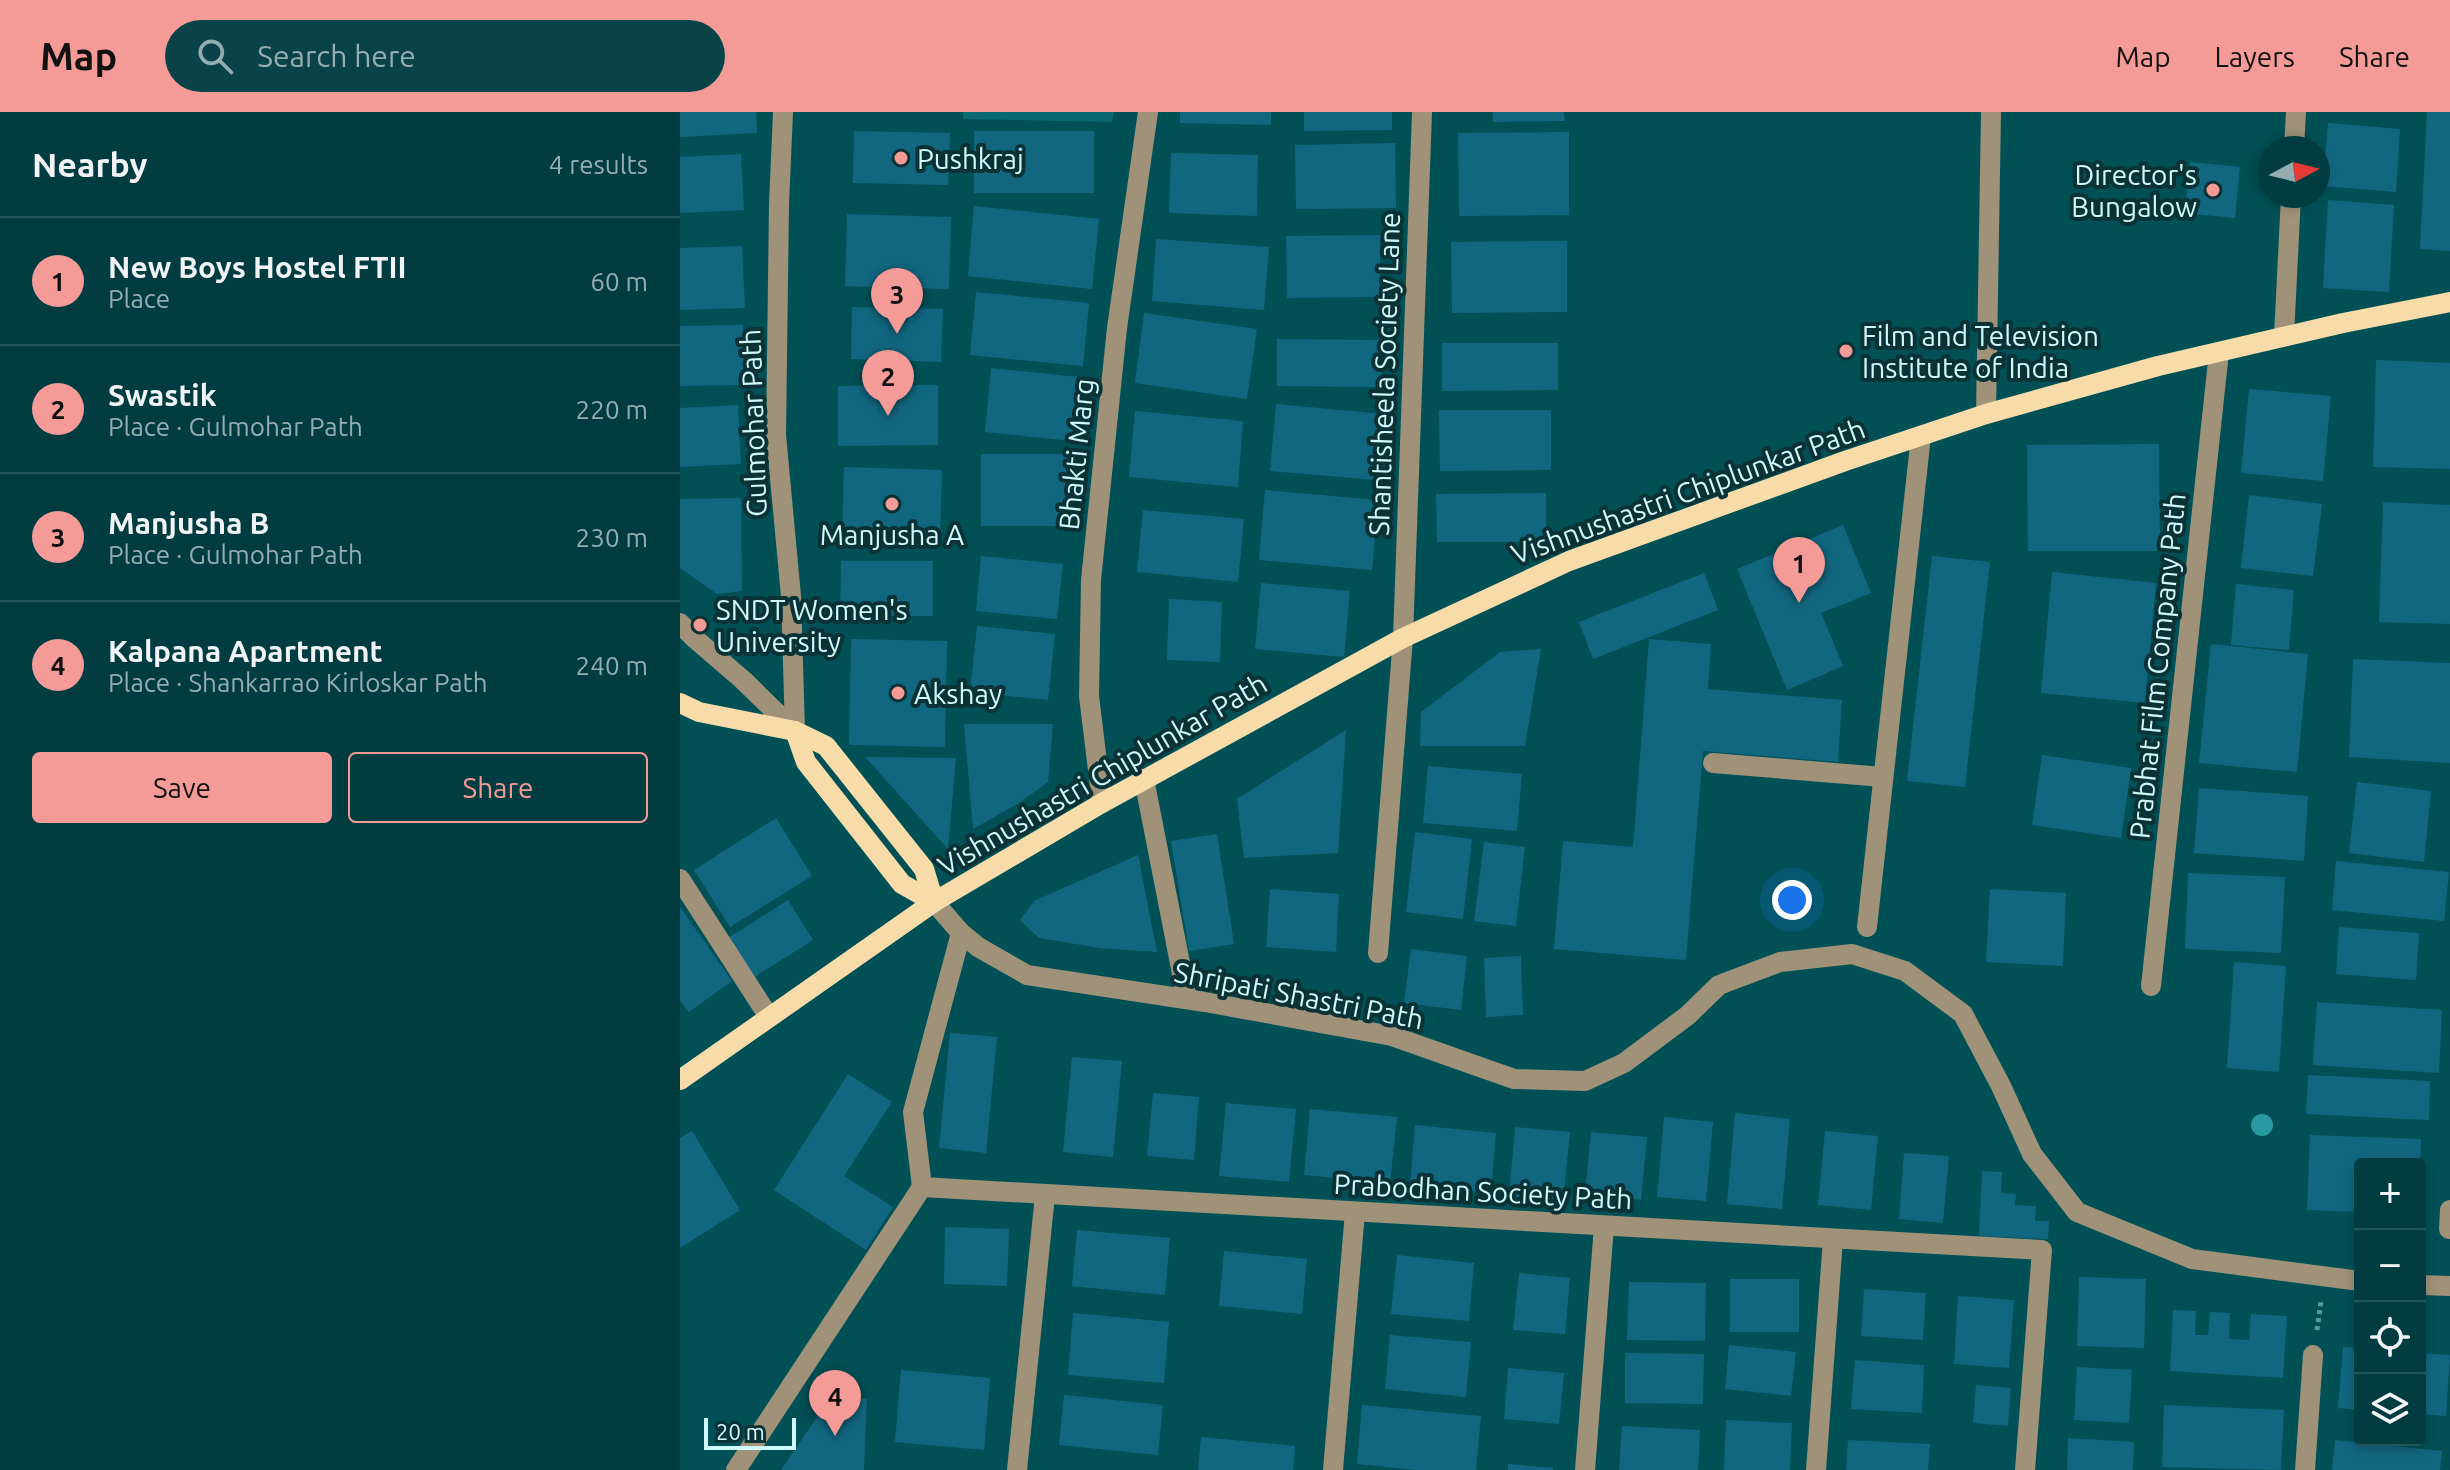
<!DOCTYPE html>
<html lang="en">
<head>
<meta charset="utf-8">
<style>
	body { margin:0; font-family:Ubuntu,sans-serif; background:#0a4347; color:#f1f3f6 }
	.controls { position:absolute; right:24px; bottom:24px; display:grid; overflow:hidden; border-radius:8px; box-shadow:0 4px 12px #0003 }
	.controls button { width:72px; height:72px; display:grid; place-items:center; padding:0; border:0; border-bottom:2px solid #225659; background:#003c40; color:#f1f3f6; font:40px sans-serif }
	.compass { position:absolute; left:1578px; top:24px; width:72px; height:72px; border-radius:50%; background:#003c40; box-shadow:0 4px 12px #0003; rotate:83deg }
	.scale { position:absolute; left:24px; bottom:20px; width:92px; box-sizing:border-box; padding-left:8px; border:4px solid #d0f9fd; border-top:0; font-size:22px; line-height:28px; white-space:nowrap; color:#d0f9fd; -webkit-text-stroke:6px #0c3235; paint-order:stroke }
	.you { position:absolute; left:1112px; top:788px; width:28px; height:28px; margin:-20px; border:6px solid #fff; border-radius:50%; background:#1a73e8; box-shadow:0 0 0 12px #1a73e833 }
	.badge { display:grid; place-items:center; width:52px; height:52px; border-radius:50%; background:#f59b97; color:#111; font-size:26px; font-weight:700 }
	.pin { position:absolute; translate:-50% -66px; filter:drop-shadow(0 2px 4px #0008) }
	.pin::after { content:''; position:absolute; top:42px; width:28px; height:24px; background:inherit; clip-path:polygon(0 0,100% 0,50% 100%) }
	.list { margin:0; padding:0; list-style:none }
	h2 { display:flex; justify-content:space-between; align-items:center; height:104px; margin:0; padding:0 32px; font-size:34px }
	h2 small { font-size:26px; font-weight:400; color:#95adb1 }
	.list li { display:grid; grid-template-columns:52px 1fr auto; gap:24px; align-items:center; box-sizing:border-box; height:128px; padding:0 32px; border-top:2px solid #225659 }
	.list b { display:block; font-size:30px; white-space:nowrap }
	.list p { margin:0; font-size:26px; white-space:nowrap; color:#95adb1 }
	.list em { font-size:26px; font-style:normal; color:#95adb1 }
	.actions { display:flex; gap:16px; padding:24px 32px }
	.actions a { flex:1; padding:18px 0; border:2px solid #f59b97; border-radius:8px; text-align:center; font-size:28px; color:#f59b97 }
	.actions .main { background:#f59b97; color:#111 }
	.icon { flex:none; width:44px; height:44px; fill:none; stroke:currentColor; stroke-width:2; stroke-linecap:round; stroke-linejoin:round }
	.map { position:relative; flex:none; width:1770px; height:1358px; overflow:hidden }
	header { display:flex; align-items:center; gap:48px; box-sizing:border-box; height:112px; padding:0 40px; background:#f59b97; color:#111 }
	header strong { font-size:38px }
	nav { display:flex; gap:44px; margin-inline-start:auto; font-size:28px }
	.search { width:560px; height:72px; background:#0a4347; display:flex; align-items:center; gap:20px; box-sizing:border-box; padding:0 28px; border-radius:44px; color:#95adb1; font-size:30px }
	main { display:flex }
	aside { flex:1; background:#003c40 }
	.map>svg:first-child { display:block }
</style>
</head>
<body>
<header>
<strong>Map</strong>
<div class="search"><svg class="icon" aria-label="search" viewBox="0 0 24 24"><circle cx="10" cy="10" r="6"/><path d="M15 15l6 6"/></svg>Search here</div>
<nav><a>Map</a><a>Layers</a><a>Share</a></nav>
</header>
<main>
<aside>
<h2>Nearby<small>4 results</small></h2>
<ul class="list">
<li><span class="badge">1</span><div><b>New Boys Hostel FTII</b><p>Place</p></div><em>60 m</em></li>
<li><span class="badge">2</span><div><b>Swastik</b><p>Place · Gulmohar Path</p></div><em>220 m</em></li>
<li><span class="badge">3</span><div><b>Manjusha B</b><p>Place · Gulmohar Path</p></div><em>230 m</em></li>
<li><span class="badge">4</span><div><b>Kalpana Apartment</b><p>Place · Shankarrao Kirloskar Path</p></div><em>240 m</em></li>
</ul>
<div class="actions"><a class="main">Save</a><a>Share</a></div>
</aside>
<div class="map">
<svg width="1770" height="1358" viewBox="0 0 1770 1358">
	<rect width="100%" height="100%" fill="#005056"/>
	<!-- green -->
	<polygon fill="#096a71" points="283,0 434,0 432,10 283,7"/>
	<!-- building -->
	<g fill="#126780">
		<polygon points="0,0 76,0 77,21 0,25"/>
		<polygon points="500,0 591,0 591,13 500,11"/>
		<polygon points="624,0 712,0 712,18 624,19"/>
		<polygon points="813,0 884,0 885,9 813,10"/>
		<polygon points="1747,0 1770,0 1770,139 1740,137"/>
		<polygon points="1648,11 1720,17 1716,80 1643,74"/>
		<polygon points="174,19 270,21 268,73 173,71"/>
		<rect x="294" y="19" width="120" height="62"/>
		<polygon points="889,20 889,103 779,104 778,21"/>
		<polygon points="715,31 716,96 616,97 615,33"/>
		<polygon points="491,41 578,43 577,104 489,101"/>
		<polygon points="61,42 64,98 0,101 0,45"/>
		<polygon points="1510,50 1560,55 1555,106 1505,101"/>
		<polygon points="1648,88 1714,93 1709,180 1643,176"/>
		<polygon points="294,94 419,107 412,177 288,164"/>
		<polygon points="167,102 271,105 269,177 165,174"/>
		<polygon points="700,123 700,185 607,186 606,124"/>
		<polygon points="476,127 589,135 584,198 472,189"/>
		<polygon points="887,129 887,200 772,201 771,130"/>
		<polygon points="62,134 65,196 0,198 0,136"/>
		<polygon points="296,180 409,191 403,254 290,243"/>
		<polygon points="172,195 263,197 261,250 171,247"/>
		<polygon points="464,201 577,217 567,287 455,271"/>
		<polygon points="63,213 65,273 0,274 0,214"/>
		<polygon points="597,227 702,228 701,275 597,274"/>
		<polygon points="762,231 878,231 878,278 762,279"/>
		<polygon points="1696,248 1770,251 1770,357 1693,355"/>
		<polygon points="311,256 399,265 392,329 305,320"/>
		<polygon points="258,273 258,333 158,334 158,274"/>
		<polygon points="1569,277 1651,284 1643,369 1561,361"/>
		<polygon points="596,292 713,303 707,369 590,359"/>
		<polygon points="58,293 61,352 0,355 0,296"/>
		<polygon points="759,298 871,298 871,358 760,359"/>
		<polygon points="455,299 563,309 558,375 449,365"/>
		<polygon points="1479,332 1480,439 1348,439 1347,333"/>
		<rect x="301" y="342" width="90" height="72"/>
		<polygon points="164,355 262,358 260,429 162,426"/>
		<polygon points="585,378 698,388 692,458 579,448"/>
		<polygon points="866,381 866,430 757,430 756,382"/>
		<polygon points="1569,383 1642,392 1633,464 1561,456"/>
		<polygon points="61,386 62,479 37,482 0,456 0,387"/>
		<polygon points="1703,390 1770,393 1770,512 1699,510"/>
		<polygon points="463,398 564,407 558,470 457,460"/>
		<polygon points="1163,413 1191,481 1141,501 1163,554 1107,578 1057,457"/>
		<polygon points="301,444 383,452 377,507 296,499"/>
		<polygon points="1252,444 1310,450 1285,675 1227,669"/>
		<polygon points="161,449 253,449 253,504 160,504"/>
		<polygon points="1372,460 1476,471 1465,591 1361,581"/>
		<polygon points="1024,461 1038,498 913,547 899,510"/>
		<polygon points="581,471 670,479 664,545 575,537"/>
		<polygon points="1556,472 1614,478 1609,538 1551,533"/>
		<polygon points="489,487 542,490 540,550 487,548"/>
		<polygon points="297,514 375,522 368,588 290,580"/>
		<polygon points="171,527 267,529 265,635 169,633"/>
		<polygon points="969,527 1031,532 1028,577 1162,588 1158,650 1023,639 1006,848 874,837 883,729 953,735"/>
		<polygon points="1531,532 1628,542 1617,660 1519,651"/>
		<polygon points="861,537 845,634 740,634 741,600 820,540"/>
		<polygon points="1673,547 1770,551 1770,651 1669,645"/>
		<polygon points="284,612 373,612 368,670 339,691 293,717"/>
		<polygon points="666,618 658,741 564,746 557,687"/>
		<polygon points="1362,643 1451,656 1441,726 1352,713"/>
		<polygon points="185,645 276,646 268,737"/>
		<polygon points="748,654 842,662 837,719 743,711"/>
		<polygon points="1677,670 1751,679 1744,750 1669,741"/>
		<polygon points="1519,676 1628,684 1624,749 1514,741"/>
		<polygon points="96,706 132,764 50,815 14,758"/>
		<polygon points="735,720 792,727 783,807 726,800"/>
		<polygon points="537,722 554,832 509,839 491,729"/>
		<polygon points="804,730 845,735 836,814 794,809"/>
		<polygon points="458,743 477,840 420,836 359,826 340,808 354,789"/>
		<polygon points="1656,749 1769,760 1764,809 1652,798"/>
		<polygon points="1508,761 1605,765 1601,841 1505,837"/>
		<polygon points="590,777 659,782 656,840 586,835"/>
		<polygon points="1310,777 1386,781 1383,854 1306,850"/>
		<polygon points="108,788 133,828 73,866 48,826"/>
		<polygon points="0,795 52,869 9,900 0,888"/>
		<polygon points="1659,815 1739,821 1736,868 1656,862"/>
		<polygon points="731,837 787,844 781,898 724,891"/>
		<polygon points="841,844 843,903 806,905 804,846"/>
		<polygon points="1554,850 1606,854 1599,960 1547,956"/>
		<polygon points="1637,890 1762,898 1759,961 1633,953"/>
		<polygon points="270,921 317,925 306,1041 259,1036"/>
		<polygon points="392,945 442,949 433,1045 383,1040"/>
		<polygon points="168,962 212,990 164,1064 213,1095 186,1138 94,1078"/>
		<polygon points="1628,963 1750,969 1749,1008 1626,1002"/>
		<polygon points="473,981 519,985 514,1048 467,1044"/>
		<polygon points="546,991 616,997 609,1070 539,1064"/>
		<polygon points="630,997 717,1005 710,1071 624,1063"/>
		<polygon points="1055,1001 1110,1007 1102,1097 1047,1092"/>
		<polygon points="984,1005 1033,1010 1026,1089 977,1085"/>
		<polygon points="735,1013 816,1021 811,1081 730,1073"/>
		<polygon points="835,1015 890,1020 883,1089 829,1084"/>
		<polygon points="12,1019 60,1098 0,1136 0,1026"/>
		<polygon points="1145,1019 1198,1024 1191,1098 1138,1093"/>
		<polygon points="911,1020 967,1025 961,1088 905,1082"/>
		<polygon points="1630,1023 1741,1027 1740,1052 1680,1052 1680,1100 1627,1098"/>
		<polygon points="1224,1041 1269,1044 1263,1111 1219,1107"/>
		<polygon points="1302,1059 1322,1060 1321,1081 1336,1082 1335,1093 1356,1094 1355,1109 1369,1109 1368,1127 1299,1124"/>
		<polygon points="265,1115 329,1117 327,1174 264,1172"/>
		<polygon points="397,1118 490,1126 485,1183 392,1174"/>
		<polygon points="544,1139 627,1147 622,1202 539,1194"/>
		<polygon points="717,1143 794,1151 789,1209 711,1202"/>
		<polygon points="839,1161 890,1166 885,1222 833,1218"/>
		<polygon points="1399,1165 1466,1167 1464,1236 1397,1234"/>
		<rect x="1050" y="1167" width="69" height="53"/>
		<polygon points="949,1170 1026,1171 1025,1229 947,1228"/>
		<polygon points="1184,1177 1246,1181 1243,1228 1181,1224"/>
		<polygon points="1278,1184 1334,1188 1329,1256 1274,1252"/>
		<polygon points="1493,1198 1516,1199 1515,1223 1528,1223 1530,1200 1550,1201 1549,1227 1569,1228 1571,1202 1607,1204 1603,1266 1490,1259"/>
		<polygon points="393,1201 489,1210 484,1271 388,1263"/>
		<polygon points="710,1223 791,1230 786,1285 705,1277"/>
		<polygon points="1049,1233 1116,1240 1111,1284 1045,1277"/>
		<polygon points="1663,1235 1680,1236 1680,1298 1658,1296"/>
		<polygon points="945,1241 1024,1242 1023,1292 945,1291"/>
		<polygon points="1740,1241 1770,1243 1766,1304 1740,1302"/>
		<polygon points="1175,1248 1244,1253 1242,1301 1171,1297"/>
		<polygon points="1397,1255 1452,1258 1449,1311 1394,1308"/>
		<polygon points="828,1256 884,1261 879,1312 824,1307"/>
		<polygon points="221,1258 310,1266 304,1338 215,1330"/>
		<polygon points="1296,1273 1331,1276 1328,1314 1293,1311"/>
		<polygon points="384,1283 483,1293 478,1343 379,1333"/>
		<polygon points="187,1286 184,1358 101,1358 148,1289"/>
		<polygon points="682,1293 801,1304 796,1358 736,1358 677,1352"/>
		<polygon points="1484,1293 1604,1298 1601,1358 1482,1355"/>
		<polygon points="1046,1308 1112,1311 1110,1358 1044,1358"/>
		<polygon points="942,1314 1020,1318 1018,1358 939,1358"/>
		<polygon points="521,1325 615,1334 613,1358 518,1358"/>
		<polygon points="1388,1326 1454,1330 1453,1358 1387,1358"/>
		<polygon points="1168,1328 1250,1332 1248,1358 1166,1358"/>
		<polygon points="1655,1328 1762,1339 1760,1358 1652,1358"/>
		<polygon points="828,1352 873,1356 873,1358 828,1358"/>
	</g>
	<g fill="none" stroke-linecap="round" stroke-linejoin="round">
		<!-- path -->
		<polyline stroke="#59989d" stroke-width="5" stroke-dasharray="4 4" stroke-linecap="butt" points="1637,1218 1641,1189"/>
		<!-- minor -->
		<g stroke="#9f9279" stroke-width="20">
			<polyline points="103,0 99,92 96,323 111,484 115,619"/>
			<polyline points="1614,36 1616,0"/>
			<polyline points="1604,224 1611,84"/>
			<polyline points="1306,302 1311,0"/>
			<polyline points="0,511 13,525 63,568 115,619"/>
			<polyline points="1033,651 1203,665"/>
			<polyline points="464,667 507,887"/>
			<polyline points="422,691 409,584 411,468 437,216 468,0"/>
			<polyline points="0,767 89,905"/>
			<polyline points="254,790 281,821 298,835 347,863 525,890 712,924 834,967 905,969 944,951 1007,904 1039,873 1100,850 1172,842 1225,859 1283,902 1321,974 1352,1042 1397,1100 1512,1147 1680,1169"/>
			<polyline points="1187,815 1241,324"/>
			<polyline points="698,841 723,526 742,0"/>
			<polyline points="1471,874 1539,240"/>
			<polyline points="242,1075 1362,1138 1345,1358"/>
			<polyline points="1769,1117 1770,1098"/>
			<polyline points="1740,1173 1770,1174"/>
			<polyline points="56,1358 242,1075 233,1000 281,821"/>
			<polyline points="337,1358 365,1083"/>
			<polyline points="653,1358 675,1100"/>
			<polyline points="905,1358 924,1114"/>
			<polyline points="1136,1358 1153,1127"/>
			<polyline points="1625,1358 1633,1243"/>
		</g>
		<!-- major -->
		<g stroke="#f7dcaa" stroke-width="20">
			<polyline points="0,591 19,600 115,619 146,634 244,757 254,790"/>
			<polyline points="115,619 126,650 222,772 254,790"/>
			<polyline points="0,968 254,790 422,691 723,526 889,449 1165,349 1306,302 1478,254 1663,211 1770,190"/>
		</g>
	</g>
	<!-- trees -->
	<circle fill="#2b99a1" cx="1582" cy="1013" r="11"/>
	<!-- markers -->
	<g fill="#f59b97" stroke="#0c3235" stroke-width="3">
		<circle cx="221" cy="46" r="8"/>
		<circle cx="1533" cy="78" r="8"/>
		<circle cx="1166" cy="239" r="8"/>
		<circle cx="212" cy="392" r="8"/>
		<circle cx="20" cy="513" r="8"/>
		<circle cx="218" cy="581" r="8"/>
	</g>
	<g text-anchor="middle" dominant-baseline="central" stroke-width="8" stroke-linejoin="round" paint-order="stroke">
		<!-- poi labels -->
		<g font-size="28" fill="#d0f9fd" stroke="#0c3235" text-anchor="start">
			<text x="237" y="46">Pushkraj</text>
			<text x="1517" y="62" text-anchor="end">Director's<tspan x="1517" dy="32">Bungalow</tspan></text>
			<text x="1182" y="223">Film and Television<tspan x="1182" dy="32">Institute of India</tspan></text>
			<text x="212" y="422" text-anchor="middle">Manjusha A</text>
			<text x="36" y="497">SNDT Women's<tspan x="36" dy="32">University</tspan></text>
			<text x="234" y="581">Akshay</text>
		</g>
		<!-- street labels -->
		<g font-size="28" fill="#d0f9fd" stroke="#0c3235">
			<text transform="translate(704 262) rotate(-88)">Shantisheela Society Lane</text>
			<text transform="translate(73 311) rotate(-92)">Gulmohar Path</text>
			<text transform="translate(396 342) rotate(-84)">Bhakti Marg</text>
			<text transform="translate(1008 379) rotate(-20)">Vishnushastri Chiplunkar Path</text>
			<text transform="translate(1477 554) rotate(-84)">Prabhat Film Company Path</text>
			<text transform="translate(422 662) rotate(-30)">Vishnushastri Chiplunkar Path</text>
			<text transform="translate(619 883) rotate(11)">Shripati Shastri Path</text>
			<text transform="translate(803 1079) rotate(3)">Prabodhan Society Path</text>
		</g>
	</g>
</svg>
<div class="controls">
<button>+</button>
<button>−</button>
<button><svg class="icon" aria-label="locate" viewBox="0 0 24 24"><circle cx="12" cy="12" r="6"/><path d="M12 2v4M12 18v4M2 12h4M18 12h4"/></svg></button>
<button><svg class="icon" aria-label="layers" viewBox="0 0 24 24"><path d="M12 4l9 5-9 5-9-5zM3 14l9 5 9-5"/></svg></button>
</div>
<svg class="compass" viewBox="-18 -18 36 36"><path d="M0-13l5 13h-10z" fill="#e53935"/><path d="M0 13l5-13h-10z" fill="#95adb1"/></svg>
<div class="scale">20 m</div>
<div class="you"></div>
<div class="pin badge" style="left:1119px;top:491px">1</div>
<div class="pin badge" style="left:208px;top:304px">2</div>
<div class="pin badge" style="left:217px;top:222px">3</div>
<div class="pin badge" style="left:155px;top:1324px">4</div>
</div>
</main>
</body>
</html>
